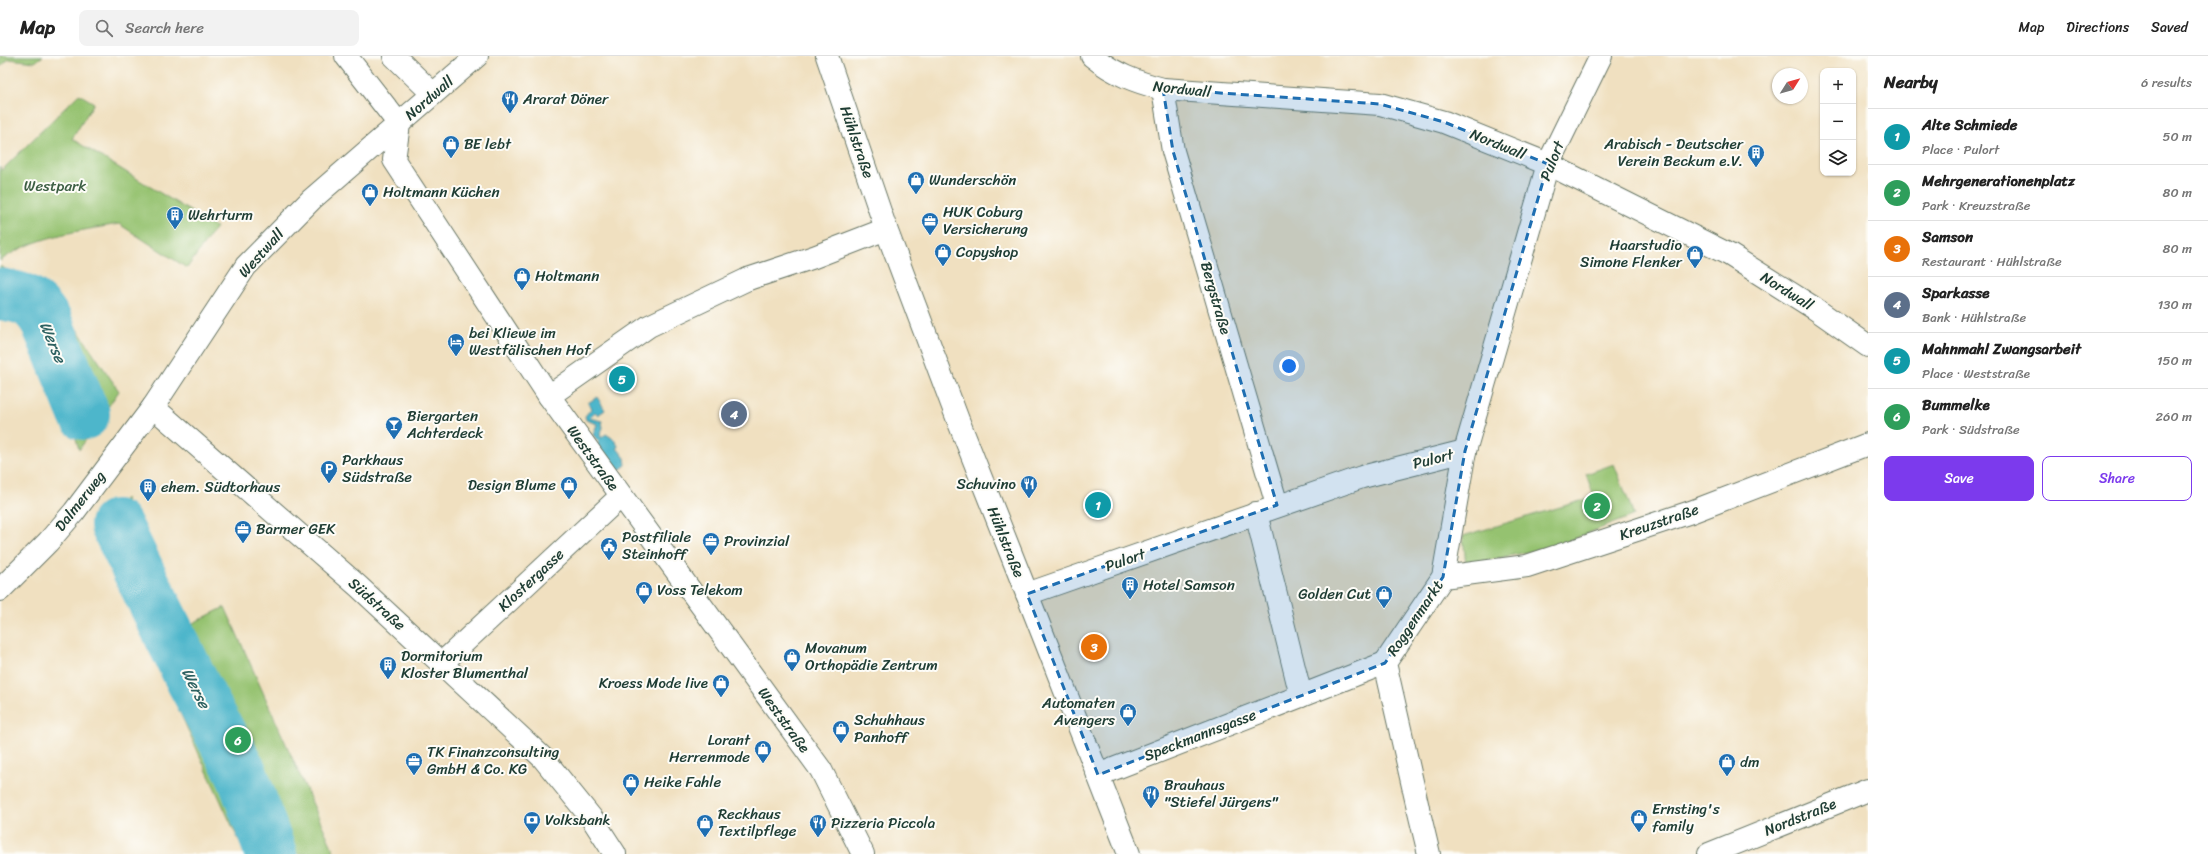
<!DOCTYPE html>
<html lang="en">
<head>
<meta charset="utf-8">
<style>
	body { margin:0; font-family:Sriracha,sans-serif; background:#f2f2f2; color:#222 }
	.controls { position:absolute; right:12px; top:12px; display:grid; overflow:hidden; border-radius:8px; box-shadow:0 1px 3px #0004 }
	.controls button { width:36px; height:36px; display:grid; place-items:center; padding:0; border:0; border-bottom:1px solid #e0e0e0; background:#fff; color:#222; font:20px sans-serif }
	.compass { position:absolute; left:1772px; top:12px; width:36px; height:36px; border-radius:50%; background:#fff; box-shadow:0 1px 3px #0004; rotate:53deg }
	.you { position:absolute; left:1289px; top:310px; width:14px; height:14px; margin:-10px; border:3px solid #fff; border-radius:50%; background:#1a73e8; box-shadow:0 0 0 6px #1a73e833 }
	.badge { display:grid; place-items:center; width:26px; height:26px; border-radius:50%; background:#7c3aed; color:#fff; font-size:13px; font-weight:700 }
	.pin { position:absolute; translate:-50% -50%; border:2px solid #fff; box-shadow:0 1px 4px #0006 }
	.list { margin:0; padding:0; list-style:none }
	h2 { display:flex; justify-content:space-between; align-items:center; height:52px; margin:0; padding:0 16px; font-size:17px }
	h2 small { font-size:13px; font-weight:400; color:#767676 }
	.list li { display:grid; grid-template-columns:26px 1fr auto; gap:12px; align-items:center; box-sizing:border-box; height:56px; padding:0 16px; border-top:1px solid #e0e0e0 }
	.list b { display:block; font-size:15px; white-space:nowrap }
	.list p { margin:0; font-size:13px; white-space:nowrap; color:#767676 }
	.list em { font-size:13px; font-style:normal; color:#767676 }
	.actions { display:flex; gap:8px; padding:12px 16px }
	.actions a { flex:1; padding:9px 0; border:1px solid #7c3aed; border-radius:8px; text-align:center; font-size:14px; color:#7c3aed }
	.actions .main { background:#7c3aed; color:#fff }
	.icon { flex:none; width:22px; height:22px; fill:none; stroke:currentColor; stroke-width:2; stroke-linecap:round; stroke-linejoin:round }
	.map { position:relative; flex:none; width:1868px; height:798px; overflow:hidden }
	header { display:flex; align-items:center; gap:24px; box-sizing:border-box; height:56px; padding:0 20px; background:#fff; border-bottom:1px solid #e0e0e0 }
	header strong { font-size:19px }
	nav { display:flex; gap:22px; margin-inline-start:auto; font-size:14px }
	.search { width:280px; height:36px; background:#f2f2f2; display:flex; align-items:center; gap:10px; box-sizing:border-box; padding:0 14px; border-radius:8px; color:#767676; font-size:15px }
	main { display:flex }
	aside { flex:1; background:#fff }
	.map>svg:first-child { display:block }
</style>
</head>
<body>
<header>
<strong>Map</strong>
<div class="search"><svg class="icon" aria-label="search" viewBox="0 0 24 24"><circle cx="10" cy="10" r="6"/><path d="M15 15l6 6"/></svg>Search here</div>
<nav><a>Map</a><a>Directions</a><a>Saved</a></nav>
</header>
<main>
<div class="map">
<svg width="1868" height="798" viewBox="0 0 1868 798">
	<rect width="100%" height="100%" fill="#fdfcf7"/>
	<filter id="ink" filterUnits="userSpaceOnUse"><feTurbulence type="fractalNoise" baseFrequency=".025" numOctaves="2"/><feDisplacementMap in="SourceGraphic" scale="8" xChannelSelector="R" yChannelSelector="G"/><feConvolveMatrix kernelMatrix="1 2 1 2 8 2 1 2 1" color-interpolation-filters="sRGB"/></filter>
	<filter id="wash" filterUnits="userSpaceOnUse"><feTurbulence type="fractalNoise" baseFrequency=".012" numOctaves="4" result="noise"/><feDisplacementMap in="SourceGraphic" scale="16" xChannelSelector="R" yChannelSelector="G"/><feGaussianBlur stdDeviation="0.9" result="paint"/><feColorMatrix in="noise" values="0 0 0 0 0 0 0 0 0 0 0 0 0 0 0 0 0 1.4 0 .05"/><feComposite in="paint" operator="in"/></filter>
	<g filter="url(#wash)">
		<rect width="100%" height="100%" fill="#f0e0c0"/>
		<!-- green -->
		<g fill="#95c270" stroke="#5a8052">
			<polygon points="0,0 43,0 35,6 9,3 0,11"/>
			<path d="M79,38L94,47L72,83L216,171L187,212L119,168C79,175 34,180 0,205V111L2,114Z"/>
			<path d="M0,210L34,229L62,251L119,335L79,394L68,353L31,260C21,250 13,247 0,246Z"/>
			<polygon points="1614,408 1634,459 1556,490 1466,509 1463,480 1594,441 1586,418"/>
			<polygon points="125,442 187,570 225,551 335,798 245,798 97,476"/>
		</g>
		<!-- water -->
		<polygon fill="#4db6cb" stroke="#367a80" points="597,341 605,354 598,359 595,356 589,362 602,365 603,372 600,378 601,382 606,378 615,384 618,390 617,392 625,402 626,409 618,415 613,412 610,403 604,399 596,390 599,386 593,379 597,368 586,364 585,360 592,352 588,347"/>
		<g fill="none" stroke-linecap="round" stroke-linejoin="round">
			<!-- river -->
			<g stroke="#4db6cb" stroke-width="52">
				<path d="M0,238C23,242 33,243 46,265L84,358"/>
				<polyline points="116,469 193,627 241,716 271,798"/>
			</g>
		</g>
	</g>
	<g filter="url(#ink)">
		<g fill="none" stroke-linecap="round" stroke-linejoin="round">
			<defs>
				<g id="pedestrian">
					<polyline points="399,68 394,104 549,340 821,714 863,798"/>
					<polyline points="549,340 649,270 748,223"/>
					<polyline points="1027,538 1129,798"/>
					<polyline points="442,607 621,440"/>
					<polyline points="1098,719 1301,640"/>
					<polyline points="1418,752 1429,798"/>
					<polyline points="1709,798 1868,734"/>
				</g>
				<g id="minor">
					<polyline points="346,0 399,68"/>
					<polyline points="394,0 432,37"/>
					<polyline points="827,0 886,173 958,364 1027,538 1362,421 1465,395"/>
					<path d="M1092,0C1114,18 1136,26 1163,33L1380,48L1444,66L1548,108L1730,199L1814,252L1868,290"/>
					<polyline points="1163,33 1173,95 1277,449"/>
					<polyline points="748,223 814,201 886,173"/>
					<polyline points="153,351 358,530 543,702 593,764 615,798"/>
					<polyline points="1256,457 1301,640 1385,607"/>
					<polyline points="1443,521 1527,510 1691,456 1868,388"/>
					<polyline points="0,534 48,486 74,456 153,351 246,210 312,143 477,0"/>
					<polyline points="1418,752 1385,607 1443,521 1465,395 1548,108 1601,0"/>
				</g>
			</defs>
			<!-- pedestrian casing -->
			<use href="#pedestrian" stroke="#687665" stroke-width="24"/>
			<!-- minor casing -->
			<use href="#minor" stroke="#687665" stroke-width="24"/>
			<!-- pedestrian -->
			<use href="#pedestrian" stroke="#fff" stroke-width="22"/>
			<!-- minor -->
			<use href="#minor" stroke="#fff" stroke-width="22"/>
		</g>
	</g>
	<!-- marked area -->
	<path fill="#1f6fb2" fill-opacity="0.2" stroke="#1f6fb2" stroke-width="3" stroke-dasharray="8 5" stroke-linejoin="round" d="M1163,33L1380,48L1444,66L1548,108L1465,395L1443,521L1385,607L1098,719L1027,538L1277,449L1173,95Z"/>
	<!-- icons -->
	<defs>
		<symbol id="restaurant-pin" viewBox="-11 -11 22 30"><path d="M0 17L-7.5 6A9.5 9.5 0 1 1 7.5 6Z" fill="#1f6fb2" stroke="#fdfcf7"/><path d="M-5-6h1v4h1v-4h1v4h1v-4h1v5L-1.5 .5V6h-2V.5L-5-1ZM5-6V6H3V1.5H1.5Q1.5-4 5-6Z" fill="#fff"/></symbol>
		<symbol id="shop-pin" viewBox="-11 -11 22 30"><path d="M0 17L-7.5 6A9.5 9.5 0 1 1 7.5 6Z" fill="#1f6fb2" stroke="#fdfcf7"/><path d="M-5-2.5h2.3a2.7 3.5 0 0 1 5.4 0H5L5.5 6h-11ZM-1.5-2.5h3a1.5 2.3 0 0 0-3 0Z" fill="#fff"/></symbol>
		<symbol id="building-pin" viewBox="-11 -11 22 30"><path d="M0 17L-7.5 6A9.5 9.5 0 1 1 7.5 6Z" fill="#1f6fb2" stroke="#fdfcf7"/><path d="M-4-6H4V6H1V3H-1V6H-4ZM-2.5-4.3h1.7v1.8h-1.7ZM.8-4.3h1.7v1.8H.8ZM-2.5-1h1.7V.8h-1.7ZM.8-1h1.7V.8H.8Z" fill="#fff"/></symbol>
		<symbol id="office-pin" viewBox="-11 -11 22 30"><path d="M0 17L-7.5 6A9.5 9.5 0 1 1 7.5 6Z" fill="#1f6fb2" stroke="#fdfcf7"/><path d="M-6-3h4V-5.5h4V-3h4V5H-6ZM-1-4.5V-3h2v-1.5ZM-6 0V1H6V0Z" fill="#fff"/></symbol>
		<symbol id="hotel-pin" viewBox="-11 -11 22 30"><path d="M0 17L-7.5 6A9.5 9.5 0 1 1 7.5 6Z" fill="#1f6fb2" stroke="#fdfcf7"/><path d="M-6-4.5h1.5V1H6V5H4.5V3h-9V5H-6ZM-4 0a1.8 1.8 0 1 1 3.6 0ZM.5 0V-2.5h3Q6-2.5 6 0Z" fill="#fff"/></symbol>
		<symbol id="bar-pin" viewBox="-11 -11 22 30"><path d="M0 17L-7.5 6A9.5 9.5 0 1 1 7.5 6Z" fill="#1f6fb2" stroke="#fdfcf7"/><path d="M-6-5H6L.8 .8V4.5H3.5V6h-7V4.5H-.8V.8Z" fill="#fff"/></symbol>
		<symbol id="parking-pin" viewBox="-11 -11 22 30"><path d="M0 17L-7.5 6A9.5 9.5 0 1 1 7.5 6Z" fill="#1f6fb2" stroke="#fdfcf7"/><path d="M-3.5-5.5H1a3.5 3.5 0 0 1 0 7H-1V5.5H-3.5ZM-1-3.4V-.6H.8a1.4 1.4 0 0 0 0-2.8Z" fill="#fff"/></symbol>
		<symbol id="civic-pin" viewBox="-11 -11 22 30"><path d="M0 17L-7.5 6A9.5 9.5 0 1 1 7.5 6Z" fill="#1f6fb2" stroke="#fdfcf7"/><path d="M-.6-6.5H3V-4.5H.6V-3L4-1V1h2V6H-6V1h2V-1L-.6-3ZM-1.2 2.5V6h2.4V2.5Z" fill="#fff"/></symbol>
		<symbol id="bank-pin" viewBox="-11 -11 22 30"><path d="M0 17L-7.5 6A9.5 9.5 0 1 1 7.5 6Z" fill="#1f6fb2" stroke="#fdfcf7"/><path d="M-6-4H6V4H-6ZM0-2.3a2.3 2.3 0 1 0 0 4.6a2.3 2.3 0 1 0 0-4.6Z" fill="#fff"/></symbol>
	</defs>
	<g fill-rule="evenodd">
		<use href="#restaurant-pin" x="500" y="33" width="20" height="27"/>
		<use href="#shop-pin" x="441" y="78" width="20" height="27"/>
		<use href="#building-pin" x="1746" y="87" width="20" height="27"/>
		<use href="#shop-pin" x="906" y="114" width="20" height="27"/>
		<use href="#shop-pin" x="360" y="126" width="20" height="27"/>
		<use href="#building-pin" x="165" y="149" width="20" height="27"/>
		<use href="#office-pin" x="920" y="155" width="20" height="27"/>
		<use href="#shop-pin" x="933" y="186" width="20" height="27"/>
		<use href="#shop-pin" x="1685" y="188" width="20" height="27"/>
		<use href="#shop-pin" x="512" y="210" width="20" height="27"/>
		<use href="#hotel-pin" x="446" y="276" width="20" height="27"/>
		<use href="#bar-pin" x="384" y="359" width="20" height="27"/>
		<use href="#parking-pin" x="319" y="403" width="20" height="27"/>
		<use href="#restaurant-pin" x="1019" y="418" width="20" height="27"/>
		<use href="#shop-pin" x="559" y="419" width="20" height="27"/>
		<use href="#building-pin" x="138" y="421" width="20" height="27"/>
		<use href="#office-pin" x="233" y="463" width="20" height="27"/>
		<use href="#office-pin" x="701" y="475" width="20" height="27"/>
		<use href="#civic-pin" x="599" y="480" width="20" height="27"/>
		<use href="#building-pin" x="1120" y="519" width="20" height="27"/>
		<use href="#shop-pin" x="634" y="524" width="20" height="27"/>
		<use href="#shop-pin" x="1374" y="528" width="20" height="27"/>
		<use href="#shop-pin" x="782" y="591" width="20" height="27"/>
		<use href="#building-pin" x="378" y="599" width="20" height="27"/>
		<use href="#shop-pin" x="711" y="617" width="20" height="27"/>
		<use href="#shop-pin" x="1118" y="646" width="20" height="27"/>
		<use href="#shop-pin" x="831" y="663" width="20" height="27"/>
		<use href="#shop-pin" x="753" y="683" width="20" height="27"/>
		<use href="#office-pin" x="404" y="695" width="20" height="27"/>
		<use href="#shop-pin" x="1717" y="696" width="20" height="27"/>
		<use href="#shop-pin" x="621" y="716" width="20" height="27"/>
		<use href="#restaurant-pin" x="1141" y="728" width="20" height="27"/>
		<use href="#shop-pin" x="1629" y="752" width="20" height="27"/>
		<use href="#bank-pin" x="522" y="754" width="20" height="27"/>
		<use href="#shop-pin" x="695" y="757" width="20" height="27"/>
		<use href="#restaurant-pin" x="808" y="757" width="20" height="27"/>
	</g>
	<g text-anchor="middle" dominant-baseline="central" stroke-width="4" stroke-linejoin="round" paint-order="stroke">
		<!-- street labels -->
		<g font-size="15" fill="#1f3d34" stroke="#fdfcf7">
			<text transform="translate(1182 33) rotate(6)">Nordwall</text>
			<text transform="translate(429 42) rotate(-41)">Nordwall</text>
			<text transform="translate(857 86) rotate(71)">Hühlstraße</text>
			<text transform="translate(1498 88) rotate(22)">Nordwall</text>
			<text transform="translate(1552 105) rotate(-68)">Pulort</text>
			<text transform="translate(261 197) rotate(-48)">Westwall</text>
			<text transform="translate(1787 235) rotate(32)">Nordwall</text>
			<text transform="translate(1216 242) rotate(74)">Bergstraße</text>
			<text transform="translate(593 402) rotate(54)">Weststraße</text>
			<text transform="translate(1433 403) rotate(-14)">Pulort</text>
			<text transform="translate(80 445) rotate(-52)">Dalmerweg</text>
			<text transform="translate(1659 466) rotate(-19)">Kreuzstraße</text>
			<text transform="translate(1006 486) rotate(68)">Hühlstraße</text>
			<text transform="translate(1125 504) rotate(-19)">Pulort</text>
			<text transform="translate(531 524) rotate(-43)">Klostergasse</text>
			<text transform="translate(377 548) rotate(42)">Südstraße</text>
			<text transform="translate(1415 562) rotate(-56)">Roggenmarkt</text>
			<text transform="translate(784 664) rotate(54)">Weststraße</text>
			<text transform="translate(1200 679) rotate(-21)">Speckmannsgasse</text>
			<text transform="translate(1800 761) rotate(-22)">Nordstraße</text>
		</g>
		<!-- poi labels -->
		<g font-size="15" fill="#1f3d34" stroke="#fdfcf7" text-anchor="start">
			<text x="523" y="43">Ararat Döner</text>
			<text x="464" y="88">BE lebt</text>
			<text x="1743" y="88" text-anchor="end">Arabisch - Deutscher<tspan x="1743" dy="17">Verein Beckum e.V.</tspan></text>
			<text x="929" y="124">Wunderschön</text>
			<text x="383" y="136">Holtmann Küchen</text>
			<text x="943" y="156">HUK Coburg<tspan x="943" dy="17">Versicherung</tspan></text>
			<text x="188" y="159">Wehrturm</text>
			<text x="1682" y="189" text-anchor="end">Haarstudio<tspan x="1682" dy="17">Simone Flenker</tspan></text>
			<text x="956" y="196">Copyshop</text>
			<text x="535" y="220">Holtmann</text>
			<text x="469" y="277">bei Kliewe im<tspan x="469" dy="17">Westfälischen Hof</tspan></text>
			<text x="407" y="360">Biergarten<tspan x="407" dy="17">Achterdeck</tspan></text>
			<text x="342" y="404">Parkhaus<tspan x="342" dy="17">Südstraße</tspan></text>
			<text x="1016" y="428" text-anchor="end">Schuvino</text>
			<text x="556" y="429" text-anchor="end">Design Blume</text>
			<text x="161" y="431">ehem. Südtorhaus</text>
			<text x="256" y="473">Barmer GEK</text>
			<text x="622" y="481">Postfiliale<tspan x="622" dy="17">Steinhoff</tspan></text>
			<text x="724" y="485">Provinzial</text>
			<text x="1143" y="529">Hotel Samson</text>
			<text x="657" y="534">Voss Telekom</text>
			<text x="1371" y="538" text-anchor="end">Golden Cut</text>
			<text x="805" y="592">Movanum<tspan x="805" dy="17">Orthopädie Zentrum</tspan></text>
			<text x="401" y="600">Dormitorium<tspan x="401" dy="17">Kloster Blumenthal</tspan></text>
			<text x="708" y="627" text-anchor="end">Kroess Mode live</text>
			<text x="1115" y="647" text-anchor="end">Automaten<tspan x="1115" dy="17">Avengers</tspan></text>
			<text x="854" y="664">Schuhhaus<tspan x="854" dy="17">Panhoff</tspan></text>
			<text x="750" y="684" text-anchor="end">Lorant<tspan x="750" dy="17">Herrenmode</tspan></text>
			<text x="427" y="696">TK Finanzconsulting<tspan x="427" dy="17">GmbH &amp; Co. KG</tspan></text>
			<text x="1740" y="706">dm</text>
			<text x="644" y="726">Heike Fahle</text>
			<text x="1164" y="729">Brauhaus<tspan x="1164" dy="17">"Stiefel Jürgens"</tspan></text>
			<text x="1652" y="753">Ernsting's<tspan x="1652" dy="17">family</tspan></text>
			<text x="718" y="758">Reckhaus<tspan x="718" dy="17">Textilpflege</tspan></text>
			<text x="545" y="764">Volksbank</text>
			<text x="831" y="767">Pizzeria Piccola</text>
		</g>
		<!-- park labels -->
		<g font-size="15" fill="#3c5e43" stroke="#fdfcf7">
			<text x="55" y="130">Westpark</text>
		</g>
		<!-- water labels -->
		<g font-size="16" font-style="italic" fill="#2d6161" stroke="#fdfcf7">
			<text transform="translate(53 286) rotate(67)">Werse</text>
			<text transform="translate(196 632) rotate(63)">Werse</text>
		</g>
	</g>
</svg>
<div class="controls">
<button>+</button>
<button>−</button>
<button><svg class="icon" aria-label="layers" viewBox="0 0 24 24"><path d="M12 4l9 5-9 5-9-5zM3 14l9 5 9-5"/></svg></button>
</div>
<svg class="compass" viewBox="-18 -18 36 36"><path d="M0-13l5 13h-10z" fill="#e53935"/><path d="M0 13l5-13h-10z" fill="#767676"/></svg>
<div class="you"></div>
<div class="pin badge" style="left:1098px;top:449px;background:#0f9aa8">1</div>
<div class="pin badge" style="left:1597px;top:450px;background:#2e9e5b">2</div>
<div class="pin badge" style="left:1094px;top:591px;background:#e8710a">3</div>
<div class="pin badge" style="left:734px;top:358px;background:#5c6f8a">4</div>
<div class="pin badge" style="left:622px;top:323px;background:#0f9aa8">5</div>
<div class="pin badge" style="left:238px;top:684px;background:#2e9e5b">6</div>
</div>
<aside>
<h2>Nearby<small>6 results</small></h2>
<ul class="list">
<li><span class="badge" style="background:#0f9aa8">1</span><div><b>Alte Schmiede</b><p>Place · Pulort</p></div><em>50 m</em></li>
<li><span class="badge" style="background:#2e9e5b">2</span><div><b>Mehrgenerationenplatz</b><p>Park · Kreuzstraße</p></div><em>80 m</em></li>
<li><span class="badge" style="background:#e8710a">3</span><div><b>Samson</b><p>Restaurant · Hühlstraße</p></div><em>80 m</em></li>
<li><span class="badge" style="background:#5c6f8a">4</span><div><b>Sparkasse</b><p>Bank · Hühlstraße</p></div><em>130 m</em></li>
<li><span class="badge" style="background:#0f9aa8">5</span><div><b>Mahnmahl Zwangsarbeit</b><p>Place · Weststraße</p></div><em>150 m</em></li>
<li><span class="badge" style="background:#2e9e5b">6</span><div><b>Bummelke</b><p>Park · Südstraße</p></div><em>260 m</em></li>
</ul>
<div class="actions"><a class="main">Save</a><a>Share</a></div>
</aside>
</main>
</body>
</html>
